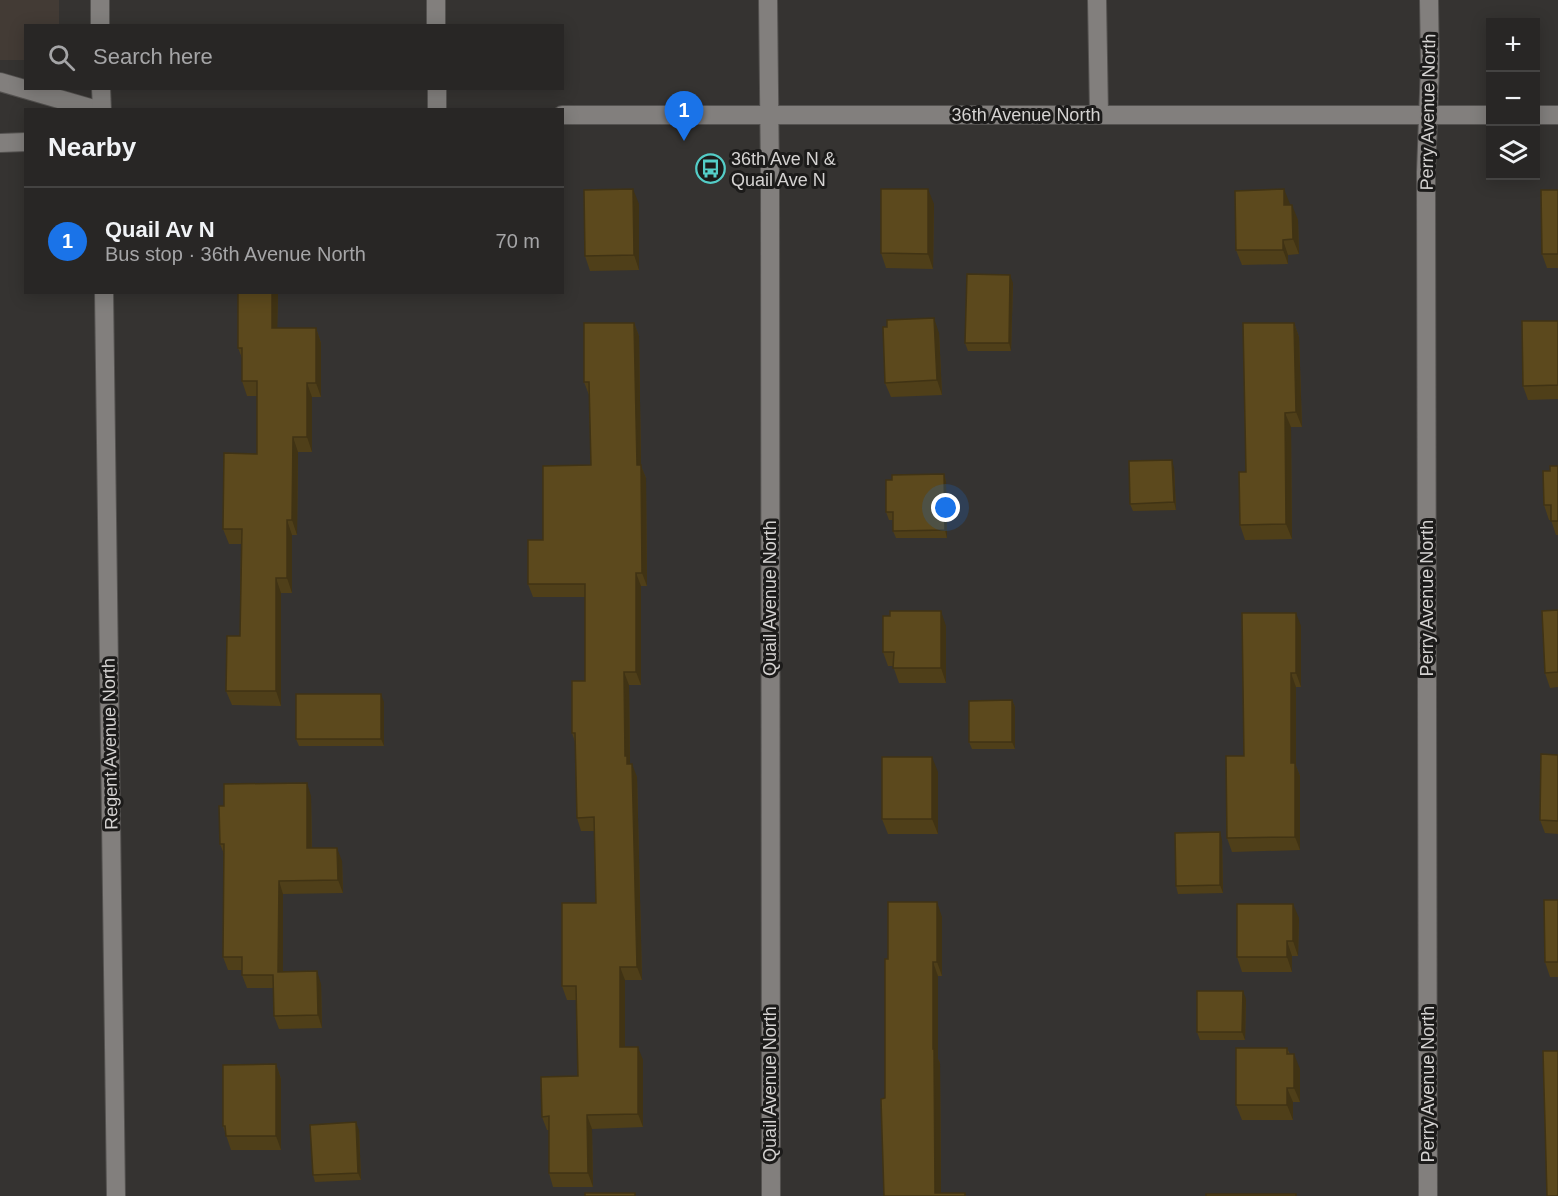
<!DOCTYPE html>
<html lang="en">
<head>
<meta charset="utf-8">
<style>
	body { margin:0; font-family:Helvetica,sans-serif; background:#343232; color:#f1f3f6 }
	.controls { position:absolute; right:18px; top:18px; display:grid; overflow:hidden; border-radius:0px; box-shadow:0 3px 15px #0003 }
	.controls button { width:54px; height:54px; display:grid; place-items:center; padding:0; border:0; border-bottom:2px solid #444342; background:#282625; color:#f1f3f6; font:30px sans-serif }
	.you { position:absolute; left:946px; top:508px; width:21px; height:21px; margin:-15px; border:4px solid #fff; border-radius:50%; background:#1a73e8; box-shadow:0 0 0 9px #1a73e833 }
	.badge { display:grid; place-items:center; width:39px; height:39px; border-radius:50%; background:#1a73e8; color:#fff; font-size:20px; font-weight:700 }
	.pin { position:absolute; translate:-50% -50px; filter:drop-shadow(0 2px 3px #0008) }
	.pin::after { content:''; position:absolute; top:32px; width:21px; height:18px; background:inherit; clip-path:polygon(0 0,100% 0,50% 100%) }
	.list { margin:0; padding:0; list-style:none }
	h2 { display:flex; justify-content:space-between; align-items:center; height:78px; margin:0; padding:0 24px; font-size:26px }
	h2 small { font-size:20px; font-weight:400; color:#a5a5a7 }
	.list li { display:grid; grid-template-columns:39px 1fr auto; gap:18px; align-items:center; box-sizing:border-box; height:108px; padding:0 24px; border-top:2px solid #444342 }
	.list b { display:block; font-size:22px; white-space:nowrap }
	.list p { margin:0; font-size:20px; white-space:nowrap; color:#a5a5a7 }
	.list em { font-size:20px; font-style:normal; color:#a5a5a7 }
	.icon { flex:none; width:33px; height:33px; fill:none; stroke:currentColor; stroke-width:2; stroke-linecap:round; stroke-linejoin:round }
	.map { position:relative; flex:none; width:1558px; height:1196px; overflow:hidden }
	.search { position:absolute; background:#282625; box-shadow:0 3px 15px #0003; left:24px; top:24px; width:540px; height:66px; display:flex; align-items:center; gap:15px; box-sizing:border-box; padding:0 21px; border-radius:0px; color:#a5a5a7; font-size:22px }
	.panel { position:absolute; background:#282625; box-shadow:0 3px 15px #0003; left:24px; top:108px; width:540px; height:186px; border-radius:0px }
	.map>svg:first-child { display:block }
</style>
</head>
<body>
<div class="map">
<svg width="1558" height="1196" viewBox="0 0 1558 1196">
	<rect width="100%" height="100%" fill="#353331"/>
	<!-- built -->
	<polygon fill="#433b35" points="0,0 59,0 59,25 26,26 25,60 0,60"/>
	<g fill="none" stroke-linecap="round" stroke-linejoin="round">
		<defs>
			<g id="minor">
				<polyline points="100,0 100,26"/>
				<polyline points="436,0 436,26"/>
				<polyline points="768,0 770,178 771,1196"/>
				<polyline points="1097,0 1099,114"/>
				<polyline points="0,82 97,110"/>
				<polyline points="101,88 102,110"/>
				<polyline points="437,88 437,110"/>
				<polyline points="562,115 1490,115"/>
				<polyline points="1536,115 1558,115"/>
				<polyline points="0,143 26,142"/>
				<polyline points="104,292 116,1196"/>
				<polyline points="1428,1196 1426,172 1430,66 1429,0"/>
			</g>
		</defs>
		<!-- minor casing -->
		<use href="#minor" stroke="#545250" stroke-width="20"/>
		<!-- minor -->
		<use href="#minor" stroke="#827f7d" stroke-width="18"/>
	</g>
	<!-- wall -->
	<g fill="#4f3f19">
		<polygon points="1558,190 1558,268 1547,268 1542,254"/>
		<polygon points="639,204 639,270 590,271 585,256"/>
		<polygon points="934,204 933,269 886,268 881,253"/>
		<polygon points="1290,205 1298,220 1299,254 1288,255 1288,264 1242,265 1236,250"/>
		<polygon points="1013,283 1011,351 968,351 965,343"/>
		<polygon points="238,292 278,292 277,328 316,328 321,343 321,397 312,397 312,452 298,452 297,535 292,535 292,593 281,593 281,706 232,705 226,691 240,636 241,544 229,544 223,529 257,454 257,396 247,396 242,381 242,358 238,348"/>
		<polygon points="1558,321 1558,399 1528,400 1523,386"/>
		<polygon points="634,323 639,336 641,466 646,478 647,586 641,586 641,685 629,685 630,764 637,777 642,980 625,980 625,1047 643,1060 643,1127 592,1129 593,1187 553,1187 549,1173 549,1130 547,1130 542,1117 578,1076 576,1000 567,1000 562,986 596,903 594,831 581,831 577,818 575,742 572,733 585,681 585,597 533,597 528,584 543,540 591,465 589,395 584,382"/>
		<polygon points="1294,323 1299,337 1302,427 1291,427 1292,539 1245,540 1240,525 1246,472"/>
		<polygon points="939,333 942,395 891,397 885,383"/>
		<polygon points="1558,466 1558,535 1556,535 1551,520 1549,520 1544,505 1550,471"/>
		<polygon points="1174,468 1176,510 1133,511 1130,504"/>
		<polygon points="944,474 946,482 947,538 896,538 893,531 893,520 889,520 886,512 892,480"/>
		<polygon points="1558,610 1558,687 1550,688 1545,673"/>
		<polygon points="946,626 946,683 899,683 893,666 888,666 883,652"/>
		<polygon points="1301,626 1301,687 1296,687 1296,766 1300,776 1300,850 1232,852 1227,838 1244,756"/>
		<polygon points="1012,700 1015,707 1015,749 972,749 969,742"/>
		<polygon points="384,702 384,746 299,746 296,739"/>
		<polygon points="1558,755 1558,834 1545,833 1540,820"/>
		<polygon points="938,772 938,834 888,834 882,819"/>
		<polygon points="311,796 312,848 342,861 343,893 283,894 283,972 321,984 322,1028 279,1029 274,1016 273,988 247,988 242,975 242,970 228,970 223,957 224,854 220,844 224,806"/>
		<polygon points="1222,840 1223,893 1178,894 1176,886"/>
		<polygon points="1558,900 1558,977 1550,977 1545,962"/>
		<polygon points="942,917 942,976 938,976 938,1059 940,1063 941,1193 965,1193 966,1196 884,1196 888,959"/>
		<polygon points="1299,918 1298,956 1292,956 1292,972 1242,972 1237,957"/>
		<polygon points="1246,999 1245,1040 1200,1040 1197,1032"/>
		<polygon points="1287,1048 1290,1054 1300,1069 1300,1102 1293,1102 1293,1120 1242,1120 1236,1105"/>
		<polygon points="276,1064 281,1079 281,1150 231,1150 223,1126"/>
		<polygon points="359,1130 361,1180 315,1182 313,1175"/>
	</g>
	<!-- shaded-wall -->
	<g fill="#403314">
		<polygon points="633,189 639,204 639,270 634,255"/>
		<polygon points="928,189 934,204 933,269 928,254"/>
		<polygon points="1284,189 1290,204 1290,220 1284,205"/>
		<polygon points="1292,205 1298,220 1299,254 1293,239"/>
		<polygon points="1283,240 1288,255 1288,264 1283,250"/>
		<polygon points="1010,275 1013,283 1011,351 1009,343"/>
		<polygon points="272,292 278,292 277,343 272,328"/>
		<polygon points="934,318 939,333 942,395 937,380"/>
		<polygon points="634,323 639,336 641,466 646,478 647,586 642,573 637,465"/>
		<polygon points="1294,323 1299,337 1302,427 1296,412"/>
		<polygon points="316,328 321,343 321,397 316,383"/>
		<polygon points="307,383 312,397 312,452 307,437"/>
		<polygon points="1285,413 1291,427 1292,539 1286,524"/>
		<polygon points="293,437 298,452 297,535 292,520"/>
		<polygon points="1172,460 1174,468 1176,510 1174,502"/>
		<polygon points="944,474 946,482 947,538 945,530"/>
		<polygon points="287,520 292,535 292,593 287,578"/>
		<polygon points="636,573 641,586 641,685 636,672"/>
		<polygon points="276,578 281,593 281,706 276,691"/>
		<polygon points="941,611 946,626 946,683 941,668"/>
		<polygon points="1296,613 1301,626 1301,687 1296,673"/>
		<polygon points="624,672 629,685 630,764 627,764 625,756"/>
		<polygon points="1291,673 1296,687 1296,766 1300,776 1300,850 1295,837 1291,763"/>
		<polygon points="381,694 384,702 384,746 381,739"/>
		<polygon points="1012,700 1015,707 1015,749 1012,742"/>
		<polygon points="932,757 938,772 938,834 932,819"/>
		<polygon points="632,764 637,777 642,980 637,967"/>
		<polygon points="307,783 311,796 312,861 307,848"/>
		<polygon points="1220,832 1222,840 1223,893 1220,885"/>
		<polygon points="337,848 342,861 343,893 338,880"/>
		<polygon points="279,881 283,894 283,985 278,972"/>
		<polygon points="937,902 942,917 942,976 937,962"/>
		<polygon points="1293,904 1299,918 1298,956 1293,941"/>
		<polygon points="1287,941 1292,956 1292,972 1287,957"/>
		<polygon points="933,962 938,976 938,1059 940,1063 941,1196 935,1193 933,1049"/>
		<polygon points="620,967 625,980 625,1060 620,1047"/>
		<polygon points="317,971 321,984 322,1028 318,1015"/>
		<polygon points="1243,991 1246,999 1245,1040 1242,1032"/>
		<polygon points="638,1047 643,1060 643,1127 638,1114"/>
		<polygon points="1294,1054 1300,1069 1300,1102 1294,1088"/>
		<polygon points="276,1064 281,1079 281,1150 276,1136"/>
		<polygon points="1287,1088 1293,1102 1293,1120 1287,1105"/>
		<polygon points="587,1115 592,1129 593,1187 588,1173"/>
		<polygon points="356,1122 359,1130 361,1180 358,1173"/>
	</g>
	<!-- building -->
	<g fill="#5c491d" stroke="#403314" stroke-width="1.5">
		<polygon points="633,189 634,255 585,256 584,190"/>
		<polygon points="881,189 928,189 928,254 881,253"/>
		<polygon points="1284,189 1284,205 1292,205 1293,239 1283,240 1283,250 1236,250 1235,191"/>
		<polygon points="1541,190 1558,190 1558,254 1542,254"/>
		<polygon points="967,274 1010,275 1009,343 965,343"/>
		<polygon points="238,292 272,292 272,328 316,328 316,383 307,383 307,437 293,437 292,520 287,520 287,578 276,578 276,691 226,691 227,636 240,636 242,529 223,529 224,453 257,454 257,381 242,381 242,348 238,348"/>
		<polygon points="934,318 937,380 885,383 883,327 887,327 887,320"/>
		<polygon points="1522,321 1558,321 1558,385 1523,386"/>
		<polygon points="584,323 634,323 637,465 641,465 642,573 636,573 636,672 624,672 625,756 627,756 627,764 632,764 637,967 620,967 620,1047 638,1047 638,1114 587,1115 588,1173 549,1173 549,1116 542,1117 541,1077 578,1076 576,986 562,986 562,903 596,903 594,817 577,818 575,733 572,733 572,681 585,681 585,584 528,584 528,540 543,540 543,466 591,465 589,382 584,382"/>
		<polygon points="1243,323 1294,323 1296,412 1285,413 1286,524 1240,525 1239,472 1246,472"/>
		<polygon points="1172,460 1174,502 1130,504 1129,461"/>
		<polygon points="1550,466 1558,466 1558,521 1551,521 1551,505 1544,505 1543,471 1550,471"/>
		<polygon points="944,474 945,530 893,531 893,512 886,512 886,480 892,480 892,475"/>
		<polygon points="1558,610 1558,672 1545,673 1542,611"/>
		<polygon points="890,611 941,611 941,668 893,668 894,652 883,652 883,616 890,616"/>
		<polygon points="1242,613 1296,613 1296,673 1291,673 1291,763 1295,763 1295,837 1227,838 1226,756 1244,756"/>
		<rect x="296" y="694" width="85" height="45"/>
		<polygon points="1012,700 1012,742 969,742 969,701"/>
		<polygon points="1541,754 1558,755 1558,821 1540,820"/>
		<rect x="882" y="757" width="50" height="62"/>
		<polygon points="307,783 307,848 337,848 338,880 279,881 278,972 317,971 318,1015 274,1016 273,975 242,975 242,957 223,957 224,844 220,844 219,806 224,806 224,784"/>
		<polygon points="1220,832 1220,885 1176,886 1175,833"/>
		<polygon points="1544,900 1558,900 1558,962 1545,962"/>
		<polygon points="888,902 937,902 937,962 933,962 933,1049 934,1049 935,1193 965,1193 965,1196 884,1196 881,1099 885,1098 885,959 888,959"/>
		<polygon points="1237,904 1293,904 1293,941 1287,941 1287,957 1237,957"/>
		<polygon points="1197,991 1243,991 1242,1032 1197,1032"/>
		<polygon points="1236,1048 1287,1048 1287,1054 1294,1054 1294,1088 1287,1088 1287,1105 1236,1105"/>
		<polygon points="1543,1051 1558,1051 1558,1196 1547,1196"/>
		<polygon points="276,1064 276,1136 226,1136 225,1126 223,1126 223,1065"/>
		<polygon points="356,1122 358,1173 313,1175 310,1125"/>
		<rect x="585" y="1193" width="50" height="3"/>
		<rect x="1206" y="1194" width="90" height="2"/>
	</g>
	<!-- icons -->
	<defs>
		<symbol id="bus-ring" viewBox="-11 -11 22 22"><circle r="9.5" fill="#1c1b1a" stroke="#54cdc7" stroke-width="1.5"/><path d="M-5-6H5V4H4V6H2V4H-2V6H-4V4H-5ZM-3.5-4V0h7V-4ZM-3.5 1.2v1.5H-2V1.2ZM2 1.2v1.5H3.5V1.2Z" fill="#54cdc7"/></symbol>
	</defs>
	<g fill-rule="evenodd">
		<use href="#bus-ring" x="694" y="152" width="33" height="33"/>
	</g>
	<g text-anchor="middle" dominant-baseline="central" stroke-width="6" stroke-linejoin="round" paint-order="stroke">
		<!-- street labels -->
		<g font-size="18" fill="#d5d3d2" stroke="#1c1b1a">
			<text transform="translate(1428 112) rotate(-89)">Perry Avenue North</text>
			<text x="1026" y="115">36th Avenue North</text>
			<text transform="translate(770 598) rotate(-90)">Quail Avenue North</text>
			<text transform="translate(1427 598) rotate(-90)">Perry Avenue North</text>
			<text transform="translate(110 744) rotate(-91)">Regent Avenue North</text>
			<text transform="translate(770 1084) rotate(-90)">Quail Avenue North</text>
			<text transform="translate(1428 1084) rotate(-90)">Perry Avenue North</text>
		</g>
		<!-- poi labels -->
		<g font-size="18" fill="#d5d3d2" stroke="#1c1b1a" text-anchor="start">
			<text x="731" y="159">36th Ave N &amp;<tspan x="731" dy="21">Quail Ave N</tspan></text>
		</g>
	</g>
</svg>
<div class="controls">
<button>+</button>
<button>−</button>
<button><svg class="icon" aria-label="layers" viewBox="0 0 24 24"><path d="M12 4l9 5-9 5-9-5zM3 14l9 5 9-5"/></svg></button>
</div>
<div class="you"></div>
<div class="pin badge" style="left:684px;top:141px">1</div>
<div class="search"><svg class="icon" aria-label="search" viewBox="0 0 24 24"><circle cx="10" cy="10" r="6"/><path d="M15 15l6 6"/></svg>Search here</div>
<section class="panel">
<h2>Nearby<small></small></h2>
<ul class="list">
<li><span class="badge">1</span><div><b>Quail Av N</b><p>Bus stop · 36th Avenue North</p></div><em>70 m</em></li>
</ul>
</section>
</div>
</body>
</html>
